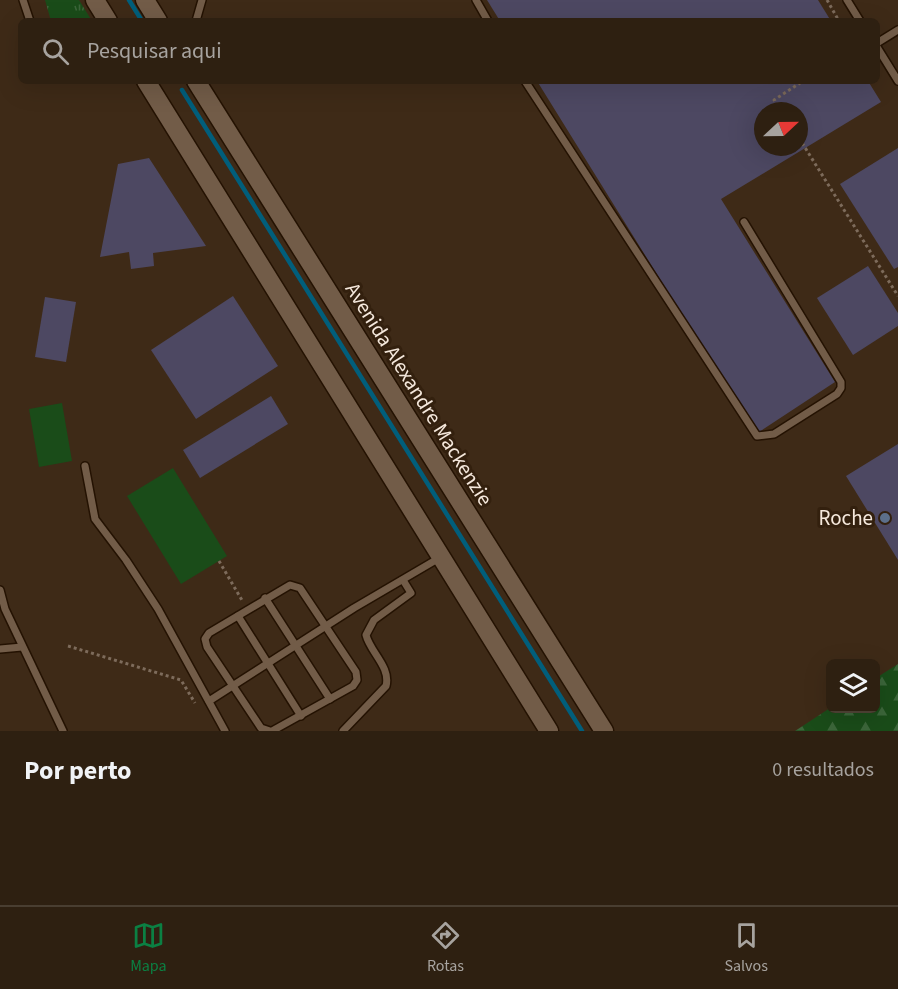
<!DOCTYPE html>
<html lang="pt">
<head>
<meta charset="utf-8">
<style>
	body { margin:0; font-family:"Source Sans 3",sans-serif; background:#36281a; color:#f1f3f6 }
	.controls { position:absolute; right:18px; bottom:18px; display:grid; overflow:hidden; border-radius:9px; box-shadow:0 6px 24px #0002 }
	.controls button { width:54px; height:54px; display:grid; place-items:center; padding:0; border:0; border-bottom:2px solid #493e31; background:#2e2011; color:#f1f3f6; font:30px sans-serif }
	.compass { position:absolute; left:754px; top:102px; width:54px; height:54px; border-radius:50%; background:#2e2011; box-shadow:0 6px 24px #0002; rotate:68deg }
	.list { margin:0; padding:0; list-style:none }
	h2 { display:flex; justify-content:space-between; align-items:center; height:78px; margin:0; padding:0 24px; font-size:26px }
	h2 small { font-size:20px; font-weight:400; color:#a7a39f }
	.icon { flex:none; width:33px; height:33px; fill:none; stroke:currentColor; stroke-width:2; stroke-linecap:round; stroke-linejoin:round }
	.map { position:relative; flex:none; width:898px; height:731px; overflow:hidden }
	.search { position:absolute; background:#2e2011; box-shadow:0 6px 24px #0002; left:18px; right:18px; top:18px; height:66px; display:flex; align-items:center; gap:15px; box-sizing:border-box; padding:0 21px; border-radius:9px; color:#a7a39f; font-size:22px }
	.sheet { height:174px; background:#2e2011 }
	nav { display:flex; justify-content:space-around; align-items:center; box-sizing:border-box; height:84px; border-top:2px solid #493e31; background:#2e2011; font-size:16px; color:#a7a39f }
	nav a { display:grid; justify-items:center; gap:3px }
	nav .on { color:#0b8043 }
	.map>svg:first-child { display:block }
</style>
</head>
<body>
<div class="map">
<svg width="898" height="731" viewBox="0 0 898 731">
	<defs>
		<pattern id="forest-firs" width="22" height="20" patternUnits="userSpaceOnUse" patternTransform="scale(1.5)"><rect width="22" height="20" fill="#1a4c19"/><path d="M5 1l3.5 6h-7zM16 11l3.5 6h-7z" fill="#3c663a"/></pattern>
		<pattern id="park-tufts" width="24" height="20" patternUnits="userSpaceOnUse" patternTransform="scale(1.5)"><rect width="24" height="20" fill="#1a4c19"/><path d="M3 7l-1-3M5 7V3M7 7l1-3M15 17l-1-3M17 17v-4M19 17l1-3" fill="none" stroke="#3c663a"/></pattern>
	</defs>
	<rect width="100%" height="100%" fill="#3e2a17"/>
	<!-- grass -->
	<g fill="#1a4c19">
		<polygon points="62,403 72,461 39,467 29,409"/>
		<polygon points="173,468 227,556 181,584 127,496"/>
	</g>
	<!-- forest -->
	<polygon fill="url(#forest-firs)" points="898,664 898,731 795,731 830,708 876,708 876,678"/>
	<!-- park -->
	<polygon fill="url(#park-tufts)" points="45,0 79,0 92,21 51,21"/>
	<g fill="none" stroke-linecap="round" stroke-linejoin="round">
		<!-- stream -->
		<g stroke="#015e7b" stroke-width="4.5">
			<polyline points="129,0 142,21"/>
			<polyline points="182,90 582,731"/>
		</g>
	</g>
	<!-- building -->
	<g fill="#4d4862" fill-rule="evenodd">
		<polygon points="487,0 818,0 831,21 500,21"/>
		<path d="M537,81H868L881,102L721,199L835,382L756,434ZM763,111H799V147H763Z"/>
		<polygon points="898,148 898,267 894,269 840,184"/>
		<polygon points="149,158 206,246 153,253 154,266 131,269 129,252 100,257 118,164"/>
		<polygon points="868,266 898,313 898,326 853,355 817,298"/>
		<polygon points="233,296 278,366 196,419 151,350"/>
		<polygon points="45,297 76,302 66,362 35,357"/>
		<polygon points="271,396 288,424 200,478 183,450"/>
		<polygon points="898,444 898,560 846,476"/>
	</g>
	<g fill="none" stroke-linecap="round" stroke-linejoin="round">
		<defs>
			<g id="lane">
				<polyline points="23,0 30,21"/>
				<polyline points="476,0 488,21"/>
				<polyline points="847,0 860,21"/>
				<polyline points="196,21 202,0"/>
				<polyline points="877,43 898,30"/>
				<polyline points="877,47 898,81"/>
				<polyline points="525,81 757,436 774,434 837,394 841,388 841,382 744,222"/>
				<polyline points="85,466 95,519 126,560 158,609 225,731"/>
				<polyline points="0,590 5,609 63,731"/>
				<polyline points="265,598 330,699"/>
				<polyline points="238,616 301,716"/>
				<polyline points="0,649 22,647"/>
				<polyline points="209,701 354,608 441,557"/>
				<polyline points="270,731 261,728 207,647 205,639 209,633 290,585 300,588 356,672 357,680 353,686 272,731"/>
				<path d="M343,731L386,686C391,667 370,652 366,635L374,620L411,593L403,580"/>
			</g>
			<g id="secondary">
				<polyline points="95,0 108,21"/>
				<polyline points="145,0 158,21"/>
				<polyline points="146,81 549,731"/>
				<polyline points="196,81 604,731"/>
			</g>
		</defs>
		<!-- lane casing -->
		<use href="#lane" stroke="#241202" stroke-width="10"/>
		<!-- secondary casing -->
		<use href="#secondary" stroke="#241202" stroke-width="21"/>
		<!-- path -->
		<g stroke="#7d6b5b" stroke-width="3" stroke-dasharray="3 3" stroke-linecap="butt">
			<polyline points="827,0 839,21"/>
			<polyline points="781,111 774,100 803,81"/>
			<polyline points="799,138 898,296"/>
			<polyline points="219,561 243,602"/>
			<polyline points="68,646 181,680 195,703"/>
		</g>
		<!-- lane -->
		<use href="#lane" stroke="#725c48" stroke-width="7"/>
		<!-- secondary -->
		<use href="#secondary" stroke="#725c48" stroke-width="18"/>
	</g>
	<!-- markers -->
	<circle fill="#5c6f8a" stroke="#33200e" stroke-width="2" cx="885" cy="518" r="6"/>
	<g text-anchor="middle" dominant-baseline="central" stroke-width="6" stroke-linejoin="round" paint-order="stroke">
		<!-- street labels -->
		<g font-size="21" fill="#f5e8dc" stroke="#33200e">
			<text transform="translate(419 394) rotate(58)">Avenida Alexandre Mackenzie</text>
		</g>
		<!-- poi labels -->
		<g font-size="21" fill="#f5e8dc" stroke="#33200e" text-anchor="end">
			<text x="873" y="518">Roche</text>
		</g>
	</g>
</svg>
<div class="controls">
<button><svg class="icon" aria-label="layers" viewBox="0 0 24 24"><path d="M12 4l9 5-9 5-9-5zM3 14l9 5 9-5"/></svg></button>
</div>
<svg class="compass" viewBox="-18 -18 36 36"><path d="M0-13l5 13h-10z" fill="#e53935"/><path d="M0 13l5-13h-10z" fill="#a7a39f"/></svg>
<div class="search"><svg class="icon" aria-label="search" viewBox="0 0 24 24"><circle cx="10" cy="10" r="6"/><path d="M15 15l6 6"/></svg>Pesquisar aqui</div>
</div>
<section class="sheet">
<h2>Por perto<small>0 resultados</small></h2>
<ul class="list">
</ul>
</section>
<nav>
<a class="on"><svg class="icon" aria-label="map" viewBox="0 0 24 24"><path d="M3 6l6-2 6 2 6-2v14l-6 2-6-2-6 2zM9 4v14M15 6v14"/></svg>Mapa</a>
<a><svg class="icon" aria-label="directions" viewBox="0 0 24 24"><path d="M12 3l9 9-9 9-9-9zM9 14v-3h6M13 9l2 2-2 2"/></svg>Rotas</a>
<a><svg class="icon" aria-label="saved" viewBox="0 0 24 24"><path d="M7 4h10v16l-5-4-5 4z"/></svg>Salvos</a>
</nav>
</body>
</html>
